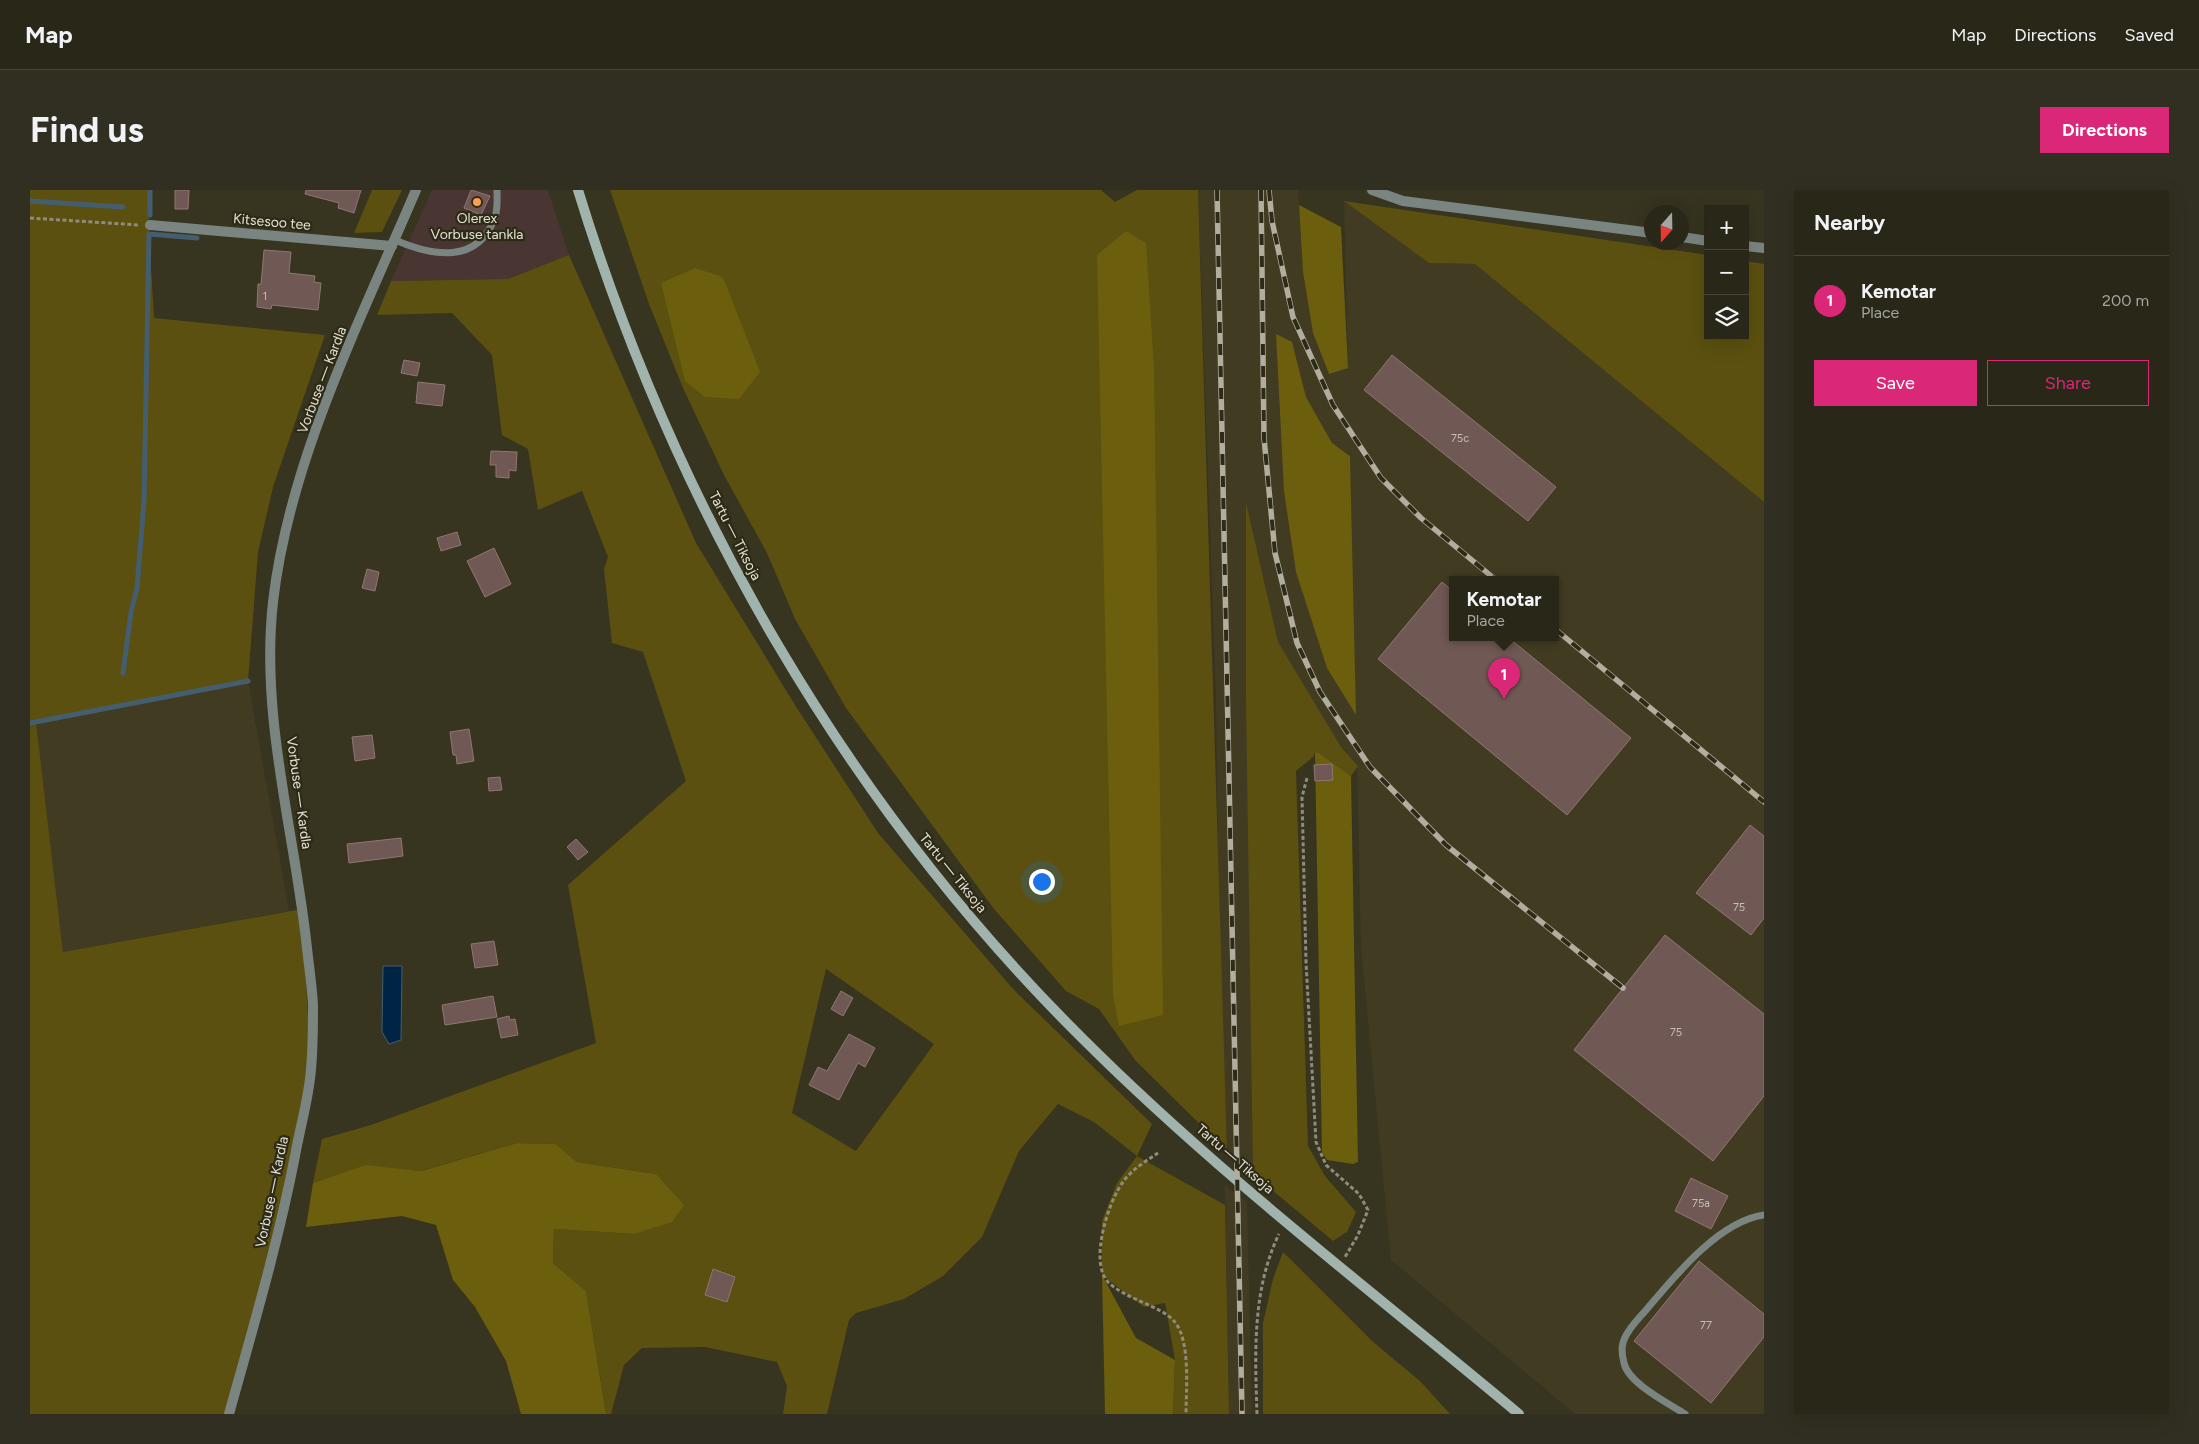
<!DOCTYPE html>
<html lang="en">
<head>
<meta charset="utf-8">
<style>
	body { margin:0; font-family:Figtree,sans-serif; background:#312f21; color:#f1f3f6 }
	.controls { position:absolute; right:15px; top:15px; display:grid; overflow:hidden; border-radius:0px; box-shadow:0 5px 20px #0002 }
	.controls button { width:45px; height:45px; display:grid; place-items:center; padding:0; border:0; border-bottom:1px solid #454437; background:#292718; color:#f1f3f6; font:25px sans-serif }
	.compass { position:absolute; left:1614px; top:15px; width:45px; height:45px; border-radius:50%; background:#292718; box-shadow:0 5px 20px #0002; rotate:200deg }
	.you { position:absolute; left:1011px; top:691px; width:18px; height:18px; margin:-12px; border:4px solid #fff; border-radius:50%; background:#1a73e8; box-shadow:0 0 0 8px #1a73e833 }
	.badge { display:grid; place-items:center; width:32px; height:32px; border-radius:50%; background:#db2777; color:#fff; font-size:16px; font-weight:700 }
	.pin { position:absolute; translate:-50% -41px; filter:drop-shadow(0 1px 2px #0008) }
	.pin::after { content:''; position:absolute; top:26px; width:18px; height:15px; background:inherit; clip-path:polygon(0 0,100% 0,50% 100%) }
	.popup { position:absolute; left:1419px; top:386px; width:110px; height:65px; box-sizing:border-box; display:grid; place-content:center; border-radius:0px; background:#292718; filter:drop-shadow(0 1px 4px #0005); font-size:16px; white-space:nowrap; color:#a5a5a2 }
	.popup b { font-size:19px; color:#f1f3f6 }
	.popup::after { content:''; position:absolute; left:50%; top:100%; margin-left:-10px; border:10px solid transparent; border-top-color:#292718 }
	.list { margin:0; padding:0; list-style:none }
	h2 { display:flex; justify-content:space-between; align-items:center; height:65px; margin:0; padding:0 20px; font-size:21px }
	h2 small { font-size:16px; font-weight:400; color:#a5a5a2 }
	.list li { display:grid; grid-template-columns:32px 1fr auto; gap:15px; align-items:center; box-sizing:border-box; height:90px; padding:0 20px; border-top:1px solid #454437 }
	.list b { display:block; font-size:19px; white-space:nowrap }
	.list p { margin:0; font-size:16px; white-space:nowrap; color:#a5a5a2 }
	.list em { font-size:16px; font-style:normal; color:#a5a5a2 }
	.actions { display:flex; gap:10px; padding:15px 20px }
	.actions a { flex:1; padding:11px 0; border:1px solid #db2777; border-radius:0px; text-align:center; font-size:18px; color:#db2777 }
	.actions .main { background:#db2777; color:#fff }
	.icon { flex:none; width:28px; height:28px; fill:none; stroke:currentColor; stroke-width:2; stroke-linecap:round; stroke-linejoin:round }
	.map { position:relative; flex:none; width:1734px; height:1224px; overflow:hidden; border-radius:0px }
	header { display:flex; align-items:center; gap:30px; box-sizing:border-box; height:70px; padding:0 25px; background:#292718; border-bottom:1px solid #454437 }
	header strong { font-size:24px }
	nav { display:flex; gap:28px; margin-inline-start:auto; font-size:18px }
	.intro { display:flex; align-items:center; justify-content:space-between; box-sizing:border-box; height:120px; padding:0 30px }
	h1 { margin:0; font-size:35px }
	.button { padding:12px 22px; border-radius:0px; background:#db2777; color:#fff; font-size:18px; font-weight:700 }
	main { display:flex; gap:30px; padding:0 30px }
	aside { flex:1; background:#292718; border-radius:0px; box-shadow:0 5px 20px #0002 }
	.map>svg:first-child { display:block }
</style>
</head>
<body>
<header>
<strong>Map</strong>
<nav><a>Map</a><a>Directions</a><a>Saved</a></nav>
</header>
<div class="intro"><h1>Find us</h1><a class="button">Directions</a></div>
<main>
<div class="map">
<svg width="1734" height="1224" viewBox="0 0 1734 1224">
	<rect width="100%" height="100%" fill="#373420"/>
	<!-- commercial -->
	<polygon fill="#493531" points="402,0 518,0 539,65 478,89 361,91"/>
	<!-- built -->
	<g fill="#413c21" fill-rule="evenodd">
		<path d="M1168,0H1268L1273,82L1283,143L1299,184L1318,177L1314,11L1399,73L1445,74L1734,312V1224H1545L1361,1070L1331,757L1327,575L1311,557L1248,452L1217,315L1223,984L1197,961L1189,740L1186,507ZM1262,152L1276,207L1302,253L1320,265L1325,524ZM1423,390H1525V448H1423Z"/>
		<polygon points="218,491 259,721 33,762 6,532"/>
		<polygon points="1195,996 1217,1012 1222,1224 1199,1224"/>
	</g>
	<!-- green -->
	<g fill="#5b500f" fill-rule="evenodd">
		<polygon points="0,0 120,0 119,45 124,128 295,145 243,297 228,362 218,491 6,532 33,762 272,719 281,881 253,1028 199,1224 0,1224"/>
		<polygon points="342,0 372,0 352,42 324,43"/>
		<polygon points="580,0 1071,0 1085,12 1107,0 1168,0 1197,961 1105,870 1069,819 1036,801 964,719 816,518 765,429 737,363 694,285 653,198 619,114"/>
		<polygon points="1314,11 1678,65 1678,146 1715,146 1715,71 1734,74 1734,312 1445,74 1399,73"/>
		<path d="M539,65L666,353L765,515L848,643L984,800L1122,934L1107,966L1195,1015L1199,1224H1143L1145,1170L1135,1113L1114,1117L1072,1085V1031L1087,993L1107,966L1064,932L1028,914L989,961L952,1047L913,1086L874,1109L826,1123L819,1130L797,1224H753L757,1196L747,1172L675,1157L612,1158L594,1175L581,1224H576L556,1101L523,1073L524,1039L604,1044L626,984L547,972L526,954L487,953L390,981L336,976L283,993L292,949L341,935L566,853L538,695L656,591L613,462L582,453L574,379L578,367L552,301L508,320L498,259L472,245L462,165L422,123L347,125L361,91L478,89ZM796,779L904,854L826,961L762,923Z"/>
		<polygon points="1216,312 1248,452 1311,557 1328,576 1321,586 1289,563 1285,563 1283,567 1266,581 1278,956 1295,986 1326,1022 1317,1042 1303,1051 1223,984 1216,509"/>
		<polygon points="1253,1062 1342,1151 1390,1191 1420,1224 1233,1224 1233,1133 1243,1089"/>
	</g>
	<!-- forest -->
	<g fill="#6b5e0c">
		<polygon points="1269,15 1311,37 1318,178 1299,184 1283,143 1273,82"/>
		<polygon points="1096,41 1116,53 1124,178 1133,825 1089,836 1083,805 1067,65"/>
		<polygon points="665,78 693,87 730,182 709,209 675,207 655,191 631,93"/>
		<polygon points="1246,144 1262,152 1276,207 1302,253 1320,266 1326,525 1297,478 1266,382 1254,301"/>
		<polygon points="1285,563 1289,563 1321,586 1328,972 1323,974 1297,970 1292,962"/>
		<polygon points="487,953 526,954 547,972 626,984 654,1015 642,1032 604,1044 524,1039 523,1073 556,1101 576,1224 491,1224 476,1171 445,1117 423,1090 406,1035 372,1026 276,1037 283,993 336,975 391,981"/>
		<polygon points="1072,1085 1106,1148 1145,1170 1143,1224 1075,1224"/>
	</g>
	<!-- water -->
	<polygon fill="#002544" stroke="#445e70" points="353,776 372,776 371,850 359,854 352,842"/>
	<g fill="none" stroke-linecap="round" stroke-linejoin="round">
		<!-- stream -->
		<g stroke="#445e70" stroke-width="5">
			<polyline points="0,11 93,17"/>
			<polyline points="120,25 120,0"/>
			<polyline points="93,483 101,422 107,398 114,311 119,44 167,48"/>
			<polyline points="0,533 218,491"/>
		</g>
	</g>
	<!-- building -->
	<g fill="#705854" stroke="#907672">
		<polygon points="145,0 159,0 158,19 145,19"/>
		<polygon points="276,0 331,0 324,23 308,18 309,13 275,4"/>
		<polygon points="441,0 460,6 451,25 434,18"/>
		<polygon points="234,60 261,62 259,83 285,86 284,92 291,93 288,120 242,115 241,119 227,117 228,94 231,94"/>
		<polygon points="1362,165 1526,297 1498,331 1334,200"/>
		<polygon points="374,170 390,173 387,186 371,183"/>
		<polygon points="388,192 415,195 412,216 386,213"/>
		<polygon points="461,261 487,262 486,281 479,280 479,288 466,287 466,275 460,275"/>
		<polygon points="427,342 431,355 411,361 407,348"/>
		<polygon points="464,358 481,394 455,407 437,371"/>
		<polygon points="337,379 349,382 345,401 332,398"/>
		<polygon points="1412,392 1423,401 1423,448 1479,448 1601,548 1537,625 1348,469"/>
		<polygon points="439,539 444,571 427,574 426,565 423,565 420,542"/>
		<polygon points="342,545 345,568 325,571 322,547"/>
		<polygon points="1302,574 1303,590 1285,591 1284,575"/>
		<polygon points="470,587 472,600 459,601 458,588"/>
		<polygon points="1720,635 1734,646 1734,728 1721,745 1666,703"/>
		<polygon points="371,648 373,666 319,673 317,654"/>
		<polygon points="546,649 558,662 548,670 537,657"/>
		<polygon points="1635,745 1734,824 1734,906 1683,971 1544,860"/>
		<polygon points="464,751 468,775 445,778 441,754"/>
		<polygon points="811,801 823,808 813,826 801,819"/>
		<polygon points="463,806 467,827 415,835 412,815"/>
		<polygon points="479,826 480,830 485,829 488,845 471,848 467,829"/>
		<polygon points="819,844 845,858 835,877 828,873 809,910 779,895 788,877 797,881"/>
		<polygon points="1661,988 1698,1006 1681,1039 1645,1021"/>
		<polygon points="1669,1071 1734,1124 1734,1147 1681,1213 1604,1151"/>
		<polygon points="683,1079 705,1087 697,1112 675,1105"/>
	</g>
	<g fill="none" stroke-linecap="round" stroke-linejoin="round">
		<!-- path -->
		<g stroke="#8e8c7c" stroke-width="3" stroke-dasharray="4 2.5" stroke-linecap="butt">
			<polyline points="0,28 109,35"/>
			<polyline points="1277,588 1272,607 1276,772 1286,952 1296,975 1329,1004 1338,1020 1328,1045 1315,1067"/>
			<path d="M1128,963C1116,971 1101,980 1093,992C1078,1012 1059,1072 1078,1092C1095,1109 1131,1116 1144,1131C1161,1150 1156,1200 1156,1224"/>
			<path d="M1227,1224C1225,1163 1222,1100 1249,1044"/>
		</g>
		<!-- service -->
		<g stroke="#7a8581" stroke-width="7">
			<path d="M365,50C402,66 448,75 465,27C468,19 467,8 467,0"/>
			<path d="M1655,1224C1638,1213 1598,1193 1594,1173C1593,1169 1592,1162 1592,1158C1593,1144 1608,1129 1617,1119C1644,1087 1689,1031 1734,1025"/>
		</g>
		<!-- minor -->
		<g stroke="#7a8581" stroke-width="10">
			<polyline points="1342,0 1373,11 1622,43"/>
			<polyline points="120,35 362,56"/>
			<polyline points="1652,47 1678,51"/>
			<polyline points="1715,56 1734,58"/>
		</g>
		<!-- tertiary -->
		<path stroke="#7a8581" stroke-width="10" d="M199,1224C223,1138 248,1053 265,966C270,937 279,908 281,879C283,858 283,836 283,815C282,796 279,777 277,758C265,644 230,528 243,412C259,271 331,129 386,0"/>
		<!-- secondary -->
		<path stroke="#a1b3ad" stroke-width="10" d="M548,0C645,316 816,614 1052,848C1188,984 1342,1101 1489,1224"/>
		<defs>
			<g id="rail">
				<polyline points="1187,0 1212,1224"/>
				<polyline points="1231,0 1234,248 1245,363 1267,453 1290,502 1340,577 1416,655 1593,798"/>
				<polyline points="1239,0 1242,31 1263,127 1303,215 1351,288 1391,328 1466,390"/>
				<polyline points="1525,439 1734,612"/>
			</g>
		</defs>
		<!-- rail casing -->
		<use href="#rail" stroke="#b1aea0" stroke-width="5.5"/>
		<!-- rail -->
		<use href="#rail" stroke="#2d2a16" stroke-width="4" stroke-dasharray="11" stroke-linecap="butt"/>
	</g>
	<!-- markers -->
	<circle fill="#fb9e50" stroke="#2d2a16" stroke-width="2" cx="447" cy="12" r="5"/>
	<g text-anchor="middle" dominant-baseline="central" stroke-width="4.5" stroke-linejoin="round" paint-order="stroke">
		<!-- number labels -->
		<g font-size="11" fill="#c7c0b6">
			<text x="235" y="106">1</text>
			<text x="1430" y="248">75c</text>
			<text x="1709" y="717">75</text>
			<text x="1646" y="842">75</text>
			<text x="1671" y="1013">75a</text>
			<text x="1676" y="1135">77</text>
		</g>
		<!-- poi labels -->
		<g font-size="14" fill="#e4e2d6" stroke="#2d2a16">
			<text x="447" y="28">Olerex<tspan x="447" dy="16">Vorbuse tankla</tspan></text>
		</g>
		<!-- street labels -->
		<g font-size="14" fill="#e4e2d6" stroke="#2d2a16">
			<text transform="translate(242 32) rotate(5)">Kitsesoo tee</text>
			<text transform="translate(292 190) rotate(-69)">Vorbuse — Kardla</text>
			<text transform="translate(705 346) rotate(63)">Tartu — Tiksoja</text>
			<text transform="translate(269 603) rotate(82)">Vorbuse — Kardla</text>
			<text transform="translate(923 683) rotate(51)">Tartu — Tiksoja</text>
			<text transform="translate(1205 969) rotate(41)">Tartu — Tiksoja</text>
			<text transform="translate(242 1002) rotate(-78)">Vorbuse — Kardla</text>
		</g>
	</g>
</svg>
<div class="controls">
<button>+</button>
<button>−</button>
<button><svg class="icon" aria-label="layers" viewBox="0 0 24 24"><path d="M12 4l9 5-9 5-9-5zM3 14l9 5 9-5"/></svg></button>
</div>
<svg class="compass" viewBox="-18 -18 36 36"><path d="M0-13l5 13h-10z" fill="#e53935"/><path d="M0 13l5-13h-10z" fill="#a5a5a2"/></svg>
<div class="you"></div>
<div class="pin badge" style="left:1474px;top:509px">1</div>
<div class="popup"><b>Kemotar</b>Place</div>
</div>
<aside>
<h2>Nearby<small></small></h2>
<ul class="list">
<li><span class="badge">1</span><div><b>Kemotar</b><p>Place</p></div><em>200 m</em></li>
</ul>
<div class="actions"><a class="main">Save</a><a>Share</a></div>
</aside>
</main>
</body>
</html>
